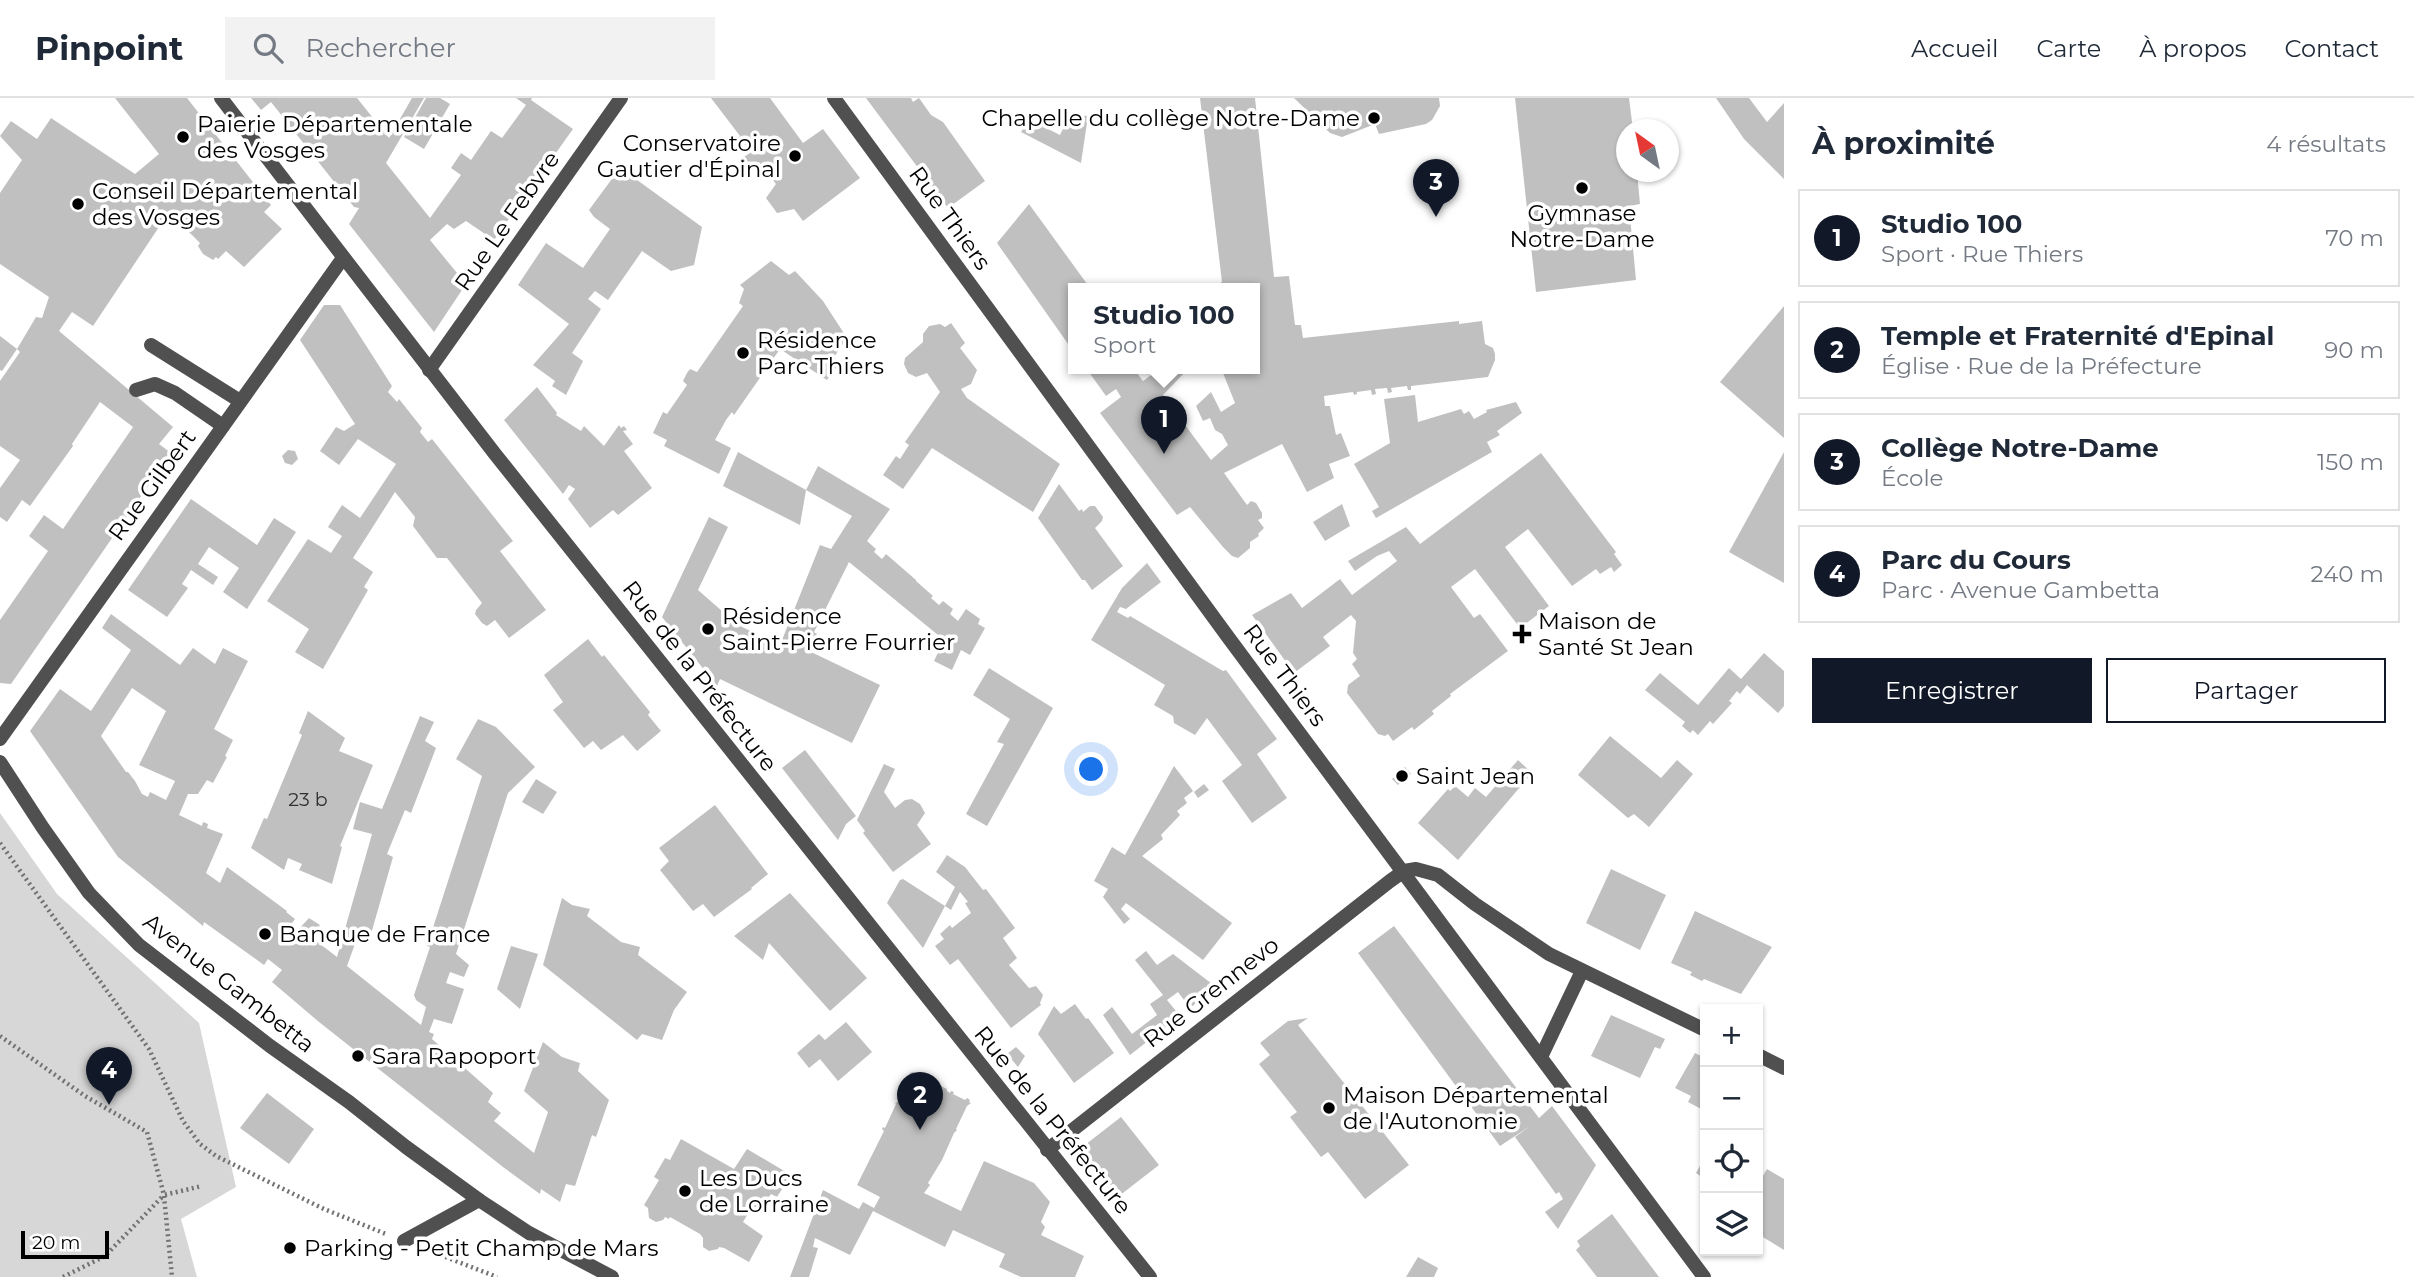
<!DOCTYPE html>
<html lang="fr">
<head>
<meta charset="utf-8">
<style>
	body { margin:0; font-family:Montserrat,sans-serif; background:#f2f2f3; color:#1f2937 }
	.controls { position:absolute; right:21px; bottom:21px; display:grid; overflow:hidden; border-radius:0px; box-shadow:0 2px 5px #0004 }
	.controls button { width:63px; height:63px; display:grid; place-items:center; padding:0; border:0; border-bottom:2px solid #e0e1e3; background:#fff; color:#1f2937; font:35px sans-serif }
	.compass { position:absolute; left:1616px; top:21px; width:63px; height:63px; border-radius:50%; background:#fff; box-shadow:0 2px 5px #0004; rotate:327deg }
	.scale { position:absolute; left:21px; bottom:18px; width:88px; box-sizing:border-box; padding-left:7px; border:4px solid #000; border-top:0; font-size:19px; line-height:24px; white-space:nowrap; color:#000; -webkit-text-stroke:5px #fff; paint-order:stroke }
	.you { position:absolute; left:1092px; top:672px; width:24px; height:24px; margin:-18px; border:5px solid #fff; border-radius:50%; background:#1a73e8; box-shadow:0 0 0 10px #1a73e833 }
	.badge { display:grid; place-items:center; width:46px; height:46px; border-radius:50%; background:#111827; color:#fff; font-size:23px; font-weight:700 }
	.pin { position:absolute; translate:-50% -58px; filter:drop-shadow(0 2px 4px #0008) }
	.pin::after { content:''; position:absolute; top:37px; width:24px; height:21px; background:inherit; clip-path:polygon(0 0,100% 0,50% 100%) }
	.popup { position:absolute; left:1068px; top:185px; width:192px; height:91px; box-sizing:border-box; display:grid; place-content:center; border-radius:0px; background:#fff; filter:drop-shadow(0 2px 5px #0005); font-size:23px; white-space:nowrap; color:#747a83 }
	.popup b { font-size:26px; color:#1f2937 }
	.popup::after { content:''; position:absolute; left:50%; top:100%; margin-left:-14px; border:14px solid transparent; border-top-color:#fff }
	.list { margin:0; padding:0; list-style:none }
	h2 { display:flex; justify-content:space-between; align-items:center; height:91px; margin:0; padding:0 28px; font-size:30px }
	h2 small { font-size:23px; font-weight:400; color:#747a83 }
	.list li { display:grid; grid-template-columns:46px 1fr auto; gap:21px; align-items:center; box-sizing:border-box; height:98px; margin:0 14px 14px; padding:0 14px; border:2px solid #e0e1e3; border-radius:0px }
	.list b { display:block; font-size:26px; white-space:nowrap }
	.list p { margin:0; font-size:23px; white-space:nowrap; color:#747a83 }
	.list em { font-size:23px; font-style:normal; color:#747a83 }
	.actions { display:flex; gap:14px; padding:21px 28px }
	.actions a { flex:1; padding:16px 0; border:2px solid #111827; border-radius:0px; text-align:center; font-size:24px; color:#111827 }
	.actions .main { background:#111827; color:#fff }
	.icon { flex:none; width:38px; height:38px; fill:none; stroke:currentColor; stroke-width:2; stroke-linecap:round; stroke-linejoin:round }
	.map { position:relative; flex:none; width:1784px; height:1179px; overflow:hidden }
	header { display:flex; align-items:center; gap:42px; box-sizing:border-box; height:98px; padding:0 35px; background:#fff; border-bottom:2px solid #e0e1e3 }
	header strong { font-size:33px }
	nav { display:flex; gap:38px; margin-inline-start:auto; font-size:24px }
	.search { width:490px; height:63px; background:#f2f2f3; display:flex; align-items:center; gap:18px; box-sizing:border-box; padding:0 24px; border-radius:0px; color:#747a83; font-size:26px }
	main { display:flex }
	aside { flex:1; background:#fff }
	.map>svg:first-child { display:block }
</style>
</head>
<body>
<header>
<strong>Pinpoint</strong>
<div class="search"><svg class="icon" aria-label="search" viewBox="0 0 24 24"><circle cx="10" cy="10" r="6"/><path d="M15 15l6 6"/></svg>Rechercher</div>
<nav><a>Accueil</a><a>Carte</a><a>À propos</a><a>Contact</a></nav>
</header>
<main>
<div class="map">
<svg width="1784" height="1179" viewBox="0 0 1784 1179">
	<rect width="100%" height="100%" fill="#fff"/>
	<!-- green -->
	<polygon fill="#d7d7d7" points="0,715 57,796 199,925 236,1089 181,1121 197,1179 0,1179"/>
	<!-- building -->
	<g fill="#c0c0c0" fill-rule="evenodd">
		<polygon points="115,0 187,0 271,107 264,114 282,131 244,169 226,153 218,161 216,159 213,162 203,156 198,148 200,145 186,131 189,126 188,121 175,124 165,120 93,228 72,214 59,233 173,329 159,346 171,355 11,586 0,585 0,522 48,453 29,438 44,417 63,431 133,329 100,304 72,346 73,348 30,408 22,402 7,424 0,419 0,390 20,362 0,348 0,283 20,254 17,251 36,219 42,220 49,199 0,166 0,95 22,62 0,38 11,23 37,41 51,20 135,76 159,56"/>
		<polygon points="251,0 357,0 389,40 412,0 424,0 386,65 430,120 461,77 451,70 461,55 471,62 491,33 502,40 526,7 516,0 532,0 531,2 573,31 494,142 466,123 454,131 447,126 430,142 466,186 434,234 349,126 359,110 354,109 271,4 261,12"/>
		<polygon points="426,0 440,0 450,6 424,51 404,39"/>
		<polygon points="711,0 770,0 803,45 823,31 860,80 803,123 794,111 777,115 766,100 776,86 759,64 747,72 740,62 751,54 743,44 740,46 736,42 740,38"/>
		<polygon points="866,0 911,0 913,4 919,0 931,17 943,24 985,83 948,110"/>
		<polygon points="1200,0 1255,0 1274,179 1289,178 1295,227 1301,227 1303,240 1459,223 1459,226 1482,223 1485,246 1493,250 1495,256 1495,262 1488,279 1411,288 1411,292 1408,292 1407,288 1391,290 1392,294 1388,295 1387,290 1375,291 1376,296 1372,297 1371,292 1357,294 1357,296 1354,297 1353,294 1324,298 1325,308 1330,308 1336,337 1341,335 1350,358 1329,366 1334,380 1307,394 1282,346 1224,375 1247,407 1251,403 1256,405 1262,415 1262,420 1258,422 1264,430 1258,436 1259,438 1250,444 1250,450 1238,460 1232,458 1223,449 1190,409 1177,417 1100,315 1121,299 1116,291 1106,298 1086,270 1143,270 1137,275 1143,283 1161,270 1189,270 1163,297 1211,362 1228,347 1222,336 1215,332 1210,320 1203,323 1196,308 1211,294 1221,314 1235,305 1221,270 1255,270 1255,190 1220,190 1220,185 1222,184"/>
		<polygon points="1294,0 1439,0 1440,8 1432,22 1426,26 1379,36 1375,26 1342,39 1330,35"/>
		<polygon points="1515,0 1629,0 1633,32 1626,32 1626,74 1637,74 1640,106 1629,108 1636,182 1536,194"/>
		<polygon points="1716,0 1749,0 1767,24 1784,5 1784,81 1744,41"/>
		<polygon points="1070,16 1088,18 1081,65 1021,34 1028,21 1060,37"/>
		<polygon points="617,74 626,74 702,129 694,167 671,173 642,153 608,202 595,193 588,201 601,211 572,255 583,263 566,297 552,288 555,283 533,267 569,226 518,187 546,145 583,170 610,131 594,119 589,112"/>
		<polygon points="1029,106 1090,190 1073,190 1073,253 997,145"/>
		<polygon points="771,163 789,177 795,173 823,203 847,240 834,259 840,264 827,282 780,251 734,317 732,314 726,322 715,342 731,350 719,376 664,348 667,342 653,335 663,314 667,316 687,287 683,283 687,275 690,271 697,274 743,208 739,205 744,191 740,187"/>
		<polygon points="324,207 340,207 392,288 388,294 397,304 399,301 422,330 420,334 428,344 432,341 513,443 500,453 546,512 509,540 495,522 487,528 482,525 475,516 476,512 482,505 447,460 437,460 413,428 415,419 395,394 353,460 373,474 364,489 368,492 323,571 295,554 309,531 267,503 308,441 331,455 342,438 328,429 342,407 360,420 396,366 358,341 339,367 320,353 336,329 344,333 355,326 300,242"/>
		<polygon points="1784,208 1784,340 1720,284"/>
		<polygon points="951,225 965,245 960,250 977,272 971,286 961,291 967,300 1060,366 1033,414 932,350 903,391 883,377 896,358 900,361 909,347 905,344 940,294 927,275 916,279 908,275 904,266 905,260 923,244 923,236 929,228 940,226 945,229"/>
		<polygon points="0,238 17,251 2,273 0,272"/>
		<polygon points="537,289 557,315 556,317 581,333 584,328 604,348 619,327 621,330 624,328 627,332 623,333 633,346 624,353 652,390 618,417 613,412 590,430 568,401 575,391 569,387 563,396 504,322"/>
		<polygon points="1415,297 1418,324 1461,311 1464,316 1469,313 1474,321 1487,314 1486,312 1516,304 1522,315 1497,333 1500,337 1487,344 1492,354 1376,420 1372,413 1379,409 1354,366 1390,345 1384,301"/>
		<polygon points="288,352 295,353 298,361 292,367 285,365 282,358"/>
		<polygon points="738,354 806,392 800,427 723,388"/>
		<polygon points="1784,354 1784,485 1729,454"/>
		<polygon points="1541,355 1616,454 1614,456 1622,467 1614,474 1611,469 1600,476 1596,471 1572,488 1528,431 1505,449 1549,508 1520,530 1475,471 1451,489 1474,520 1480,516 1508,553 1450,596 1451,598 1432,613 1434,616 1414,632 1412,629 1393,643 1388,636 1385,638 1378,636 1347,595 1348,587 1360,578 1352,566 1357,561 1353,555 1356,523 1351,517 1323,539 1330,548 1294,575 1252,517 1291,495 1302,510 1340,481 1352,497 1397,463 1389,453 1377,458 1355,473 1348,463 1406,429 1420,446"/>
		<polygon points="818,368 890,411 867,443 876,451 874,454 882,461 886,456 916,482 916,483 933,498 931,500 939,507 943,503 953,511 950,516 958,523 966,511 980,521 978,526 985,530 970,557 961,552 952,572 934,563 944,542 849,464 814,534 817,536 809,553 880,587 852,645 720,581 717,588 662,519 709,419 728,429 698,492 738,527 780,547 820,447 831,451 852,418 806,392"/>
		<polygon points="1059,386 1079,413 1082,411 1083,414 1090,408 1095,408 1103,419 1102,423 1095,430 1123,468 1092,492 1085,482 1082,482 1038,420"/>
		<polygon points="191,401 257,447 274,420 296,434 247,511 223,494 239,470 209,449 198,466 218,479 213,487 191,472 182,486 188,490 167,519 128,492"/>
		<polygon points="1342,406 1350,428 1325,443 1313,424"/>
		<polygon points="1147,465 1161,484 1126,511 1120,509 1117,514 1128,520 1130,518 1223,573 1226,572 1277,641 1257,656 1287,700 1252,725 1222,683 1242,667 1207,620 1195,637 1174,625 1173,618 1154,607 1165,587 1091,542 1122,490"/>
		<path d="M111,516L180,567L193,550L215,566L223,550L248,563L214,631L233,642L225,658L227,659L213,685L207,682L198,696H188L179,717L202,728L203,724L208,726L207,730L223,736L206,775L220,785L227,769L287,813L286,814L295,821L289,829L296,834L309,820L320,827L311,839L337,859L372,736L353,731L360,704L382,711L420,618L434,624L425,643L436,650L411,715L405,712L387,756L393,759L369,843L364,847L356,843L347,868L421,927L426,909L416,902L414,897L430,849L427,848L482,678L456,661L478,621L496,629L535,669L508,695L456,856L469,867L464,879L450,874L446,885L464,891L452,926L434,921L429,934L434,936L432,941L493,995L488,1004L501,1015L494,1023L534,1055L548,1014L524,993L543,944L562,959L580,965L578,973L609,1002L596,1039L592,1037L575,1088L566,1086L560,1104L541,1091L540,1096L503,1069L319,924L272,884L282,872L268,861L264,867L204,824L203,828L118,759L30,633L60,591L91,613L131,552L102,530ZM132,590L166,613L139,667L175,683L166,702L150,694L148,699L142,696L135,683L128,674H126L101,638Z"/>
		<polygon points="588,541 602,559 604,557 650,614 648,617 661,633 637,653 623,637 601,652 593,643 584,650 553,612 563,604 544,577"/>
		<polygon points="1764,555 1784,573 1784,608 1778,615 1747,587 1740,596 1737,593 1729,603 1732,605 1713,626 1710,623 1698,637 1693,632 1690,635 1682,628 1685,624 1645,592 1660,575 1698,607 1729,570 1741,581"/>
		<polygon points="989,570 1053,610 987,728 966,716 1004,646 997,644 1010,621 973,597"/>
		<polygon points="308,613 345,640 339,653 373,667 340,748 342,749 332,786 299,772 302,766 288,760 284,772 251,750 264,720 267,721 302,637 299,635"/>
		<polygon points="1610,638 1661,680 1677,662 1693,676 1649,729 1634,716 1628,720 1578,677"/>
		<polygon points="805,652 856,718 846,726 838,742 782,670"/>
		<polygon points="1518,662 1532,675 1458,762 1418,725 1448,691 1450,693 1455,688 1468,699 1475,690 1486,699"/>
		<polygon points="884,666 895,671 884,694 895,710 905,702 912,701 920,706 925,715 917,727 931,746 893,774 863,735 865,733 857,722"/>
		<polygon points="1174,668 1193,693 1184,700 1187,705 1177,713 1180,717 1161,737 1163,741 1142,758 1232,825 1203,862 1126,805 1121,811 1130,821 1124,826 1103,799 1108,791 1094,783 1112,749 1125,757"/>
		<polygon points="1405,669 1411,676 1398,687 1392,681"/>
		<polygon points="536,681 557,694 543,716 522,704"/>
		<polygon points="1204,686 1209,692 1198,700 1194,694"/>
		<polygon points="715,707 768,776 751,790 752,791 714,819 703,806 693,813 660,772 669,763 659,750"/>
		<polygon points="947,757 965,769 983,792 986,791 1015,830 1003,840 1017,860 1009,867 1029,890 1036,888 1043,897 1040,905 1041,907 1011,930 958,861 950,867 935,848 944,841 940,836 950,827 952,830 971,815 965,805 968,804 960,794 951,812 945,808 923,850 887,805 900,782 903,781 945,808 955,789 936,774"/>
		<polygon points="1611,771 1666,797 1640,852 1586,825"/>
		<polygon points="790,795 867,880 830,913 769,845 763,862 734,838"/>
		<polygon points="562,800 572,807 590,811 587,818 621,844 640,849 638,857 687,894 674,912 662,942 642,936 637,942 543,867"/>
		<polygon points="1695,813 1772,849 1741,896 1704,881 1702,883 1690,877 1692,874 1671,865"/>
		<polygon points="1394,828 1539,1020 1552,1008 1596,1067 1558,1131 1545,1114 1563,1101 1559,1094 1556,1096 1515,1039 1530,1028 1500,1048 1358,855"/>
		<polygon points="511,848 538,856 520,911 497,891"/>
		<polygon points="1146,853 1157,867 1173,856 1216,889 1190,910 1178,894 1167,902 1180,918 1130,957 1103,917 1112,909 1132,936 1157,917 1150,906 1163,897 1135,862"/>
		<polygon points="1075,906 1086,921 1088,920 1114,955 1074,985 1038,936 1054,908 1061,916"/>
		<polygon points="1611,917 1665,941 1660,951 1655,949 1640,980 1591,958"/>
		<polygon points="1308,920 1298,927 1409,1067 1365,1101 1328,1054 1321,1059 1290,1019 1297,1014 1259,966 1270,957 1260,945 1288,923"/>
		<polygon points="846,924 872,954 838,983 820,961 809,970 797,955 819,936 825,942"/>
		<polygon points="1016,949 1025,958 1018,969 1007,956"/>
		<polygon points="1695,955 1705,960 1705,1013 1688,1004 1691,998 1675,990"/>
		<polygon points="913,974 916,976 915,978 927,984 928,982 933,986 934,985 947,991 947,993 950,995 951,993 954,994 953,996 965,1002 967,1000 970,1002 969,1004 971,1005 967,1008 956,1031 957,1032 954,1035 942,1062 928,1085 930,1087 924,1095 961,1113 984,1063 1034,1085 1050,1104 1041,1124 1045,1129 1041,1137 1084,1158 1075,1179 1021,1179 999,1169 1005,1156 953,1132 945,1149 873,1113 850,1157 815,1140 813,1149 818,1150 809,1179 790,1179 823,1092 859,1111 863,1104 874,1110 880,1099 857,1087 884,1033 882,1031 883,1029 885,1030 896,1006 895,1006 899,1002 910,980 908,978 910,975"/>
		<polygon points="267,995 314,1031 289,1066 240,1030"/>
		<polygon points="1121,1019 1159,1067 1119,1098 1081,1050"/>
		<polygon points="681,1041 734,1071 747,1051 791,1077 777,1099 771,1096 760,1113 752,1109 743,1124 763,1138 749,1164 724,1150 719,1149 718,1151 709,1153 703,1149 703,1140 700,1136 670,1119 669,1121 665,1119 663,1122 656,1124 649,1120 648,1110 644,1107 659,1082 654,1079 665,1060 670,1062"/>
		<polygon points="1705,1059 1705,1081 1696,1075"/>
		<polygon points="1767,1071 1784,1081 1784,1152 1758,1136 1758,1086"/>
		<polygon points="1612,1116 1635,1147 1659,1179 1597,1179 1576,1152 1580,1148 1577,1143"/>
		<polygon points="1418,1159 1438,1170 1434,1179 1406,1179"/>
	</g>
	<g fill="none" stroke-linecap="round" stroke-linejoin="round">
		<!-- path -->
		<g stroke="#727272" stroke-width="4.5" stroke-dasharray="2 3.5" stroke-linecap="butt">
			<polyline points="0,745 149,951 183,1023 200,1046 216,1058 324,1111 386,1136"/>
			<polyline points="0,938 85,998 147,1034 164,1097 202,1088"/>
			<polyline points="164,1098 172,1179"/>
			<polyline points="430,1153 497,1179"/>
			<polyline points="63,1179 105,1158 164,1097"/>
		</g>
		<!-- service -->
		<g stroke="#505050" stroke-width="14">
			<polyline points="151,247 240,303"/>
			<polyline points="136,292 155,286 175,295 223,328"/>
			<polyline points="404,1143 479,1102"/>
		</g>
		<!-- minor -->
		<g stroke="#505050" stroke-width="14">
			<polyline points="221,0 495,356 1150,1179"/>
			<polyline points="834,0 1228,539 1704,1179"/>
			<polyline points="429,272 621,0"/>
			<polyline points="0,641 343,160"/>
			<polyline points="1758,957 1784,970"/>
			<polyline points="1541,959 1582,873"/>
			<polyline points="1047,1052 1390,783 1404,773 1416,771 1438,777 1475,806 1549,856 1705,932"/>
		</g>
		<!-- tertiary -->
		<polyline stroke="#505050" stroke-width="14" points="0,664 43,730 89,795 139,847 270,948 349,1004 406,1049 479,1102 529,1135 612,1179"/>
	</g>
	<!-- markers -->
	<g fill="#000" stroke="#fff" stroke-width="2.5">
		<circle cx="1374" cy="20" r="7"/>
		<circle cx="183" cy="39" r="7"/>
		<circle cx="795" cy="58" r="7"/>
		<circle cx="1582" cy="90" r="7"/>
		<circle cx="78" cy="106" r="7"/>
		<circle cx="743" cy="255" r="7"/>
		<circle cx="708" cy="531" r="7"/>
		<path d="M1518.5 525.5h7v7h7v7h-7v7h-7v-7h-7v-7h7z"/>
		<circle cx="1402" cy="678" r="7"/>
		<circle cx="265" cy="836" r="7"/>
		<circle cx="358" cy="958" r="7"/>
		<circle cx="1329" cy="1010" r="7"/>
		<circle cx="685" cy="1093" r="7"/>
		<circle cx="290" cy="1150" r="7"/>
	</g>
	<g text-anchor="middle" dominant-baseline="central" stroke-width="7" stroke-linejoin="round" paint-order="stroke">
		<!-- number labels -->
		<g font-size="19" fill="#303030">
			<text x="308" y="701">23 b</text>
		</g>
		<!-- poi labels -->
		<g font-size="23" fill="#000" stroke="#fff" text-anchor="start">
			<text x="1360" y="20" text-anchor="end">Chapelle du collège Notre-Dame</text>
			<text x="197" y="26">Paierie Départementale<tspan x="197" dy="26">des Vosges</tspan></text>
			<text x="781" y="45" text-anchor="end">Conservatoire<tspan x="781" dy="26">Gautier d'Épinal</tspan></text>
			<text x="92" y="93">Conseil Départemental<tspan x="92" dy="26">des Vosges</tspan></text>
			<text x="1582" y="115" text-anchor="middle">Gymnase<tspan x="1582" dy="26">Notre-Dame</tspan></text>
			<text x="757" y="242">Résidence<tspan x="757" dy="26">Parc Thiers</tspan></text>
			<text x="722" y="518">Résidence<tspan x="722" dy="26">Saint-Pierre Fourrier</tspan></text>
			<text x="1538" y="523">Maison de<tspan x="1538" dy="26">Santé St Jean</tspan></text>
			<text x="1416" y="678">Saint Jean</text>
			<text x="279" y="836">Banque de France</text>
			<text x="372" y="958">Sara Rapoport</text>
			<text x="1343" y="997">Maison Départemental<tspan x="1343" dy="26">de l'Autonomie</tspan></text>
			<text x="699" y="1080">Les Ducs<tspan x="699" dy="26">de Lorraine</tspan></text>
			<text x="304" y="1150">Parking - Petit Champ de Mars</text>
		</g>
		<!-- street labels -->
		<g font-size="23" fill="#000" stroke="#fff">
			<text transform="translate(950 120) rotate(54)">Rue Thiers</text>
			<text transform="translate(507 123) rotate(-55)">Rue Le Febvre</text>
			<text transform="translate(152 387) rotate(-54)">Rue Gilbert</text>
			<text transform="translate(1285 577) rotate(53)">Rue Thiers</text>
			<text transform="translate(700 578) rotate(52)">Rue de la Préfecture</text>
			<text transform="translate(229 885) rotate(38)">Avenue Gambetta</text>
			<text transform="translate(1211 894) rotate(-38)">Rue Grennevo</text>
			<text transform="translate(1053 1022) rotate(51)">Rue de la Préfecture</text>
		</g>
	</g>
</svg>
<div class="controls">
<button>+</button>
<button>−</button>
<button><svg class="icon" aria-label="locate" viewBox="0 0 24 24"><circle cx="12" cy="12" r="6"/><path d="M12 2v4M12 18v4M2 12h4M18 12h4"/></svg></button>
<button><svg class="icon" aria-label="layers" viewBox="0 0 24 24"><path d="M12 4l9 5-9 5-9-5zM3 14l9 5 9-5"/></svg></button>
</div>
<svg class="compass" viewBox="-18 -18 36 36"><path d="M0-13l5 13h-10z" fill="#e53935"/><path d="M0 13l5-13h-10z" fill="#747a83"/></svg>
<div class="scale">20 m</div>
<div class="you"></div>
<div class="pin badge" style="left:1164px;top:356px">1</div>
<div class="popup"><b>Studio 100</b>Sport</div>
<div class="pin badge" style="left:920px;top:1032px">2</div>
<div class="pin badge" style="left:1436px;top:119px">3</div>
<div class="pin badge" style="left:109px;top:1007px">4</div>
</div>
<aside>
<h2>À proximité<small>4 résultats</small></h2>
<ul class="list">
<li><span class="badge">1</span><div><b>Studio 100</b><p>Sport · Rue Thiers</p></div><em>70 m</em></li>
<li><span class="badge">2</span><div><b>Temple et Fraternité d'Epinal</b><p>Église · Rue de la Préfecture</p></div><em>90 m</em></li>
<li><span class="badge">3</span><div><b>Collège Notre-Dame</b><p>École</p></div><em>150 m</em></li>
<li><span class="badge">4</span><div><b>Parc du Cours</b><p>Parc · Avenue Gambetta</p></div><em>240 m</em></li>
</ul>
<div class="actions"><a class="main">Enregistrer</a><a>Partager</a></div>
</aside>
</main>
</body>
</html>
